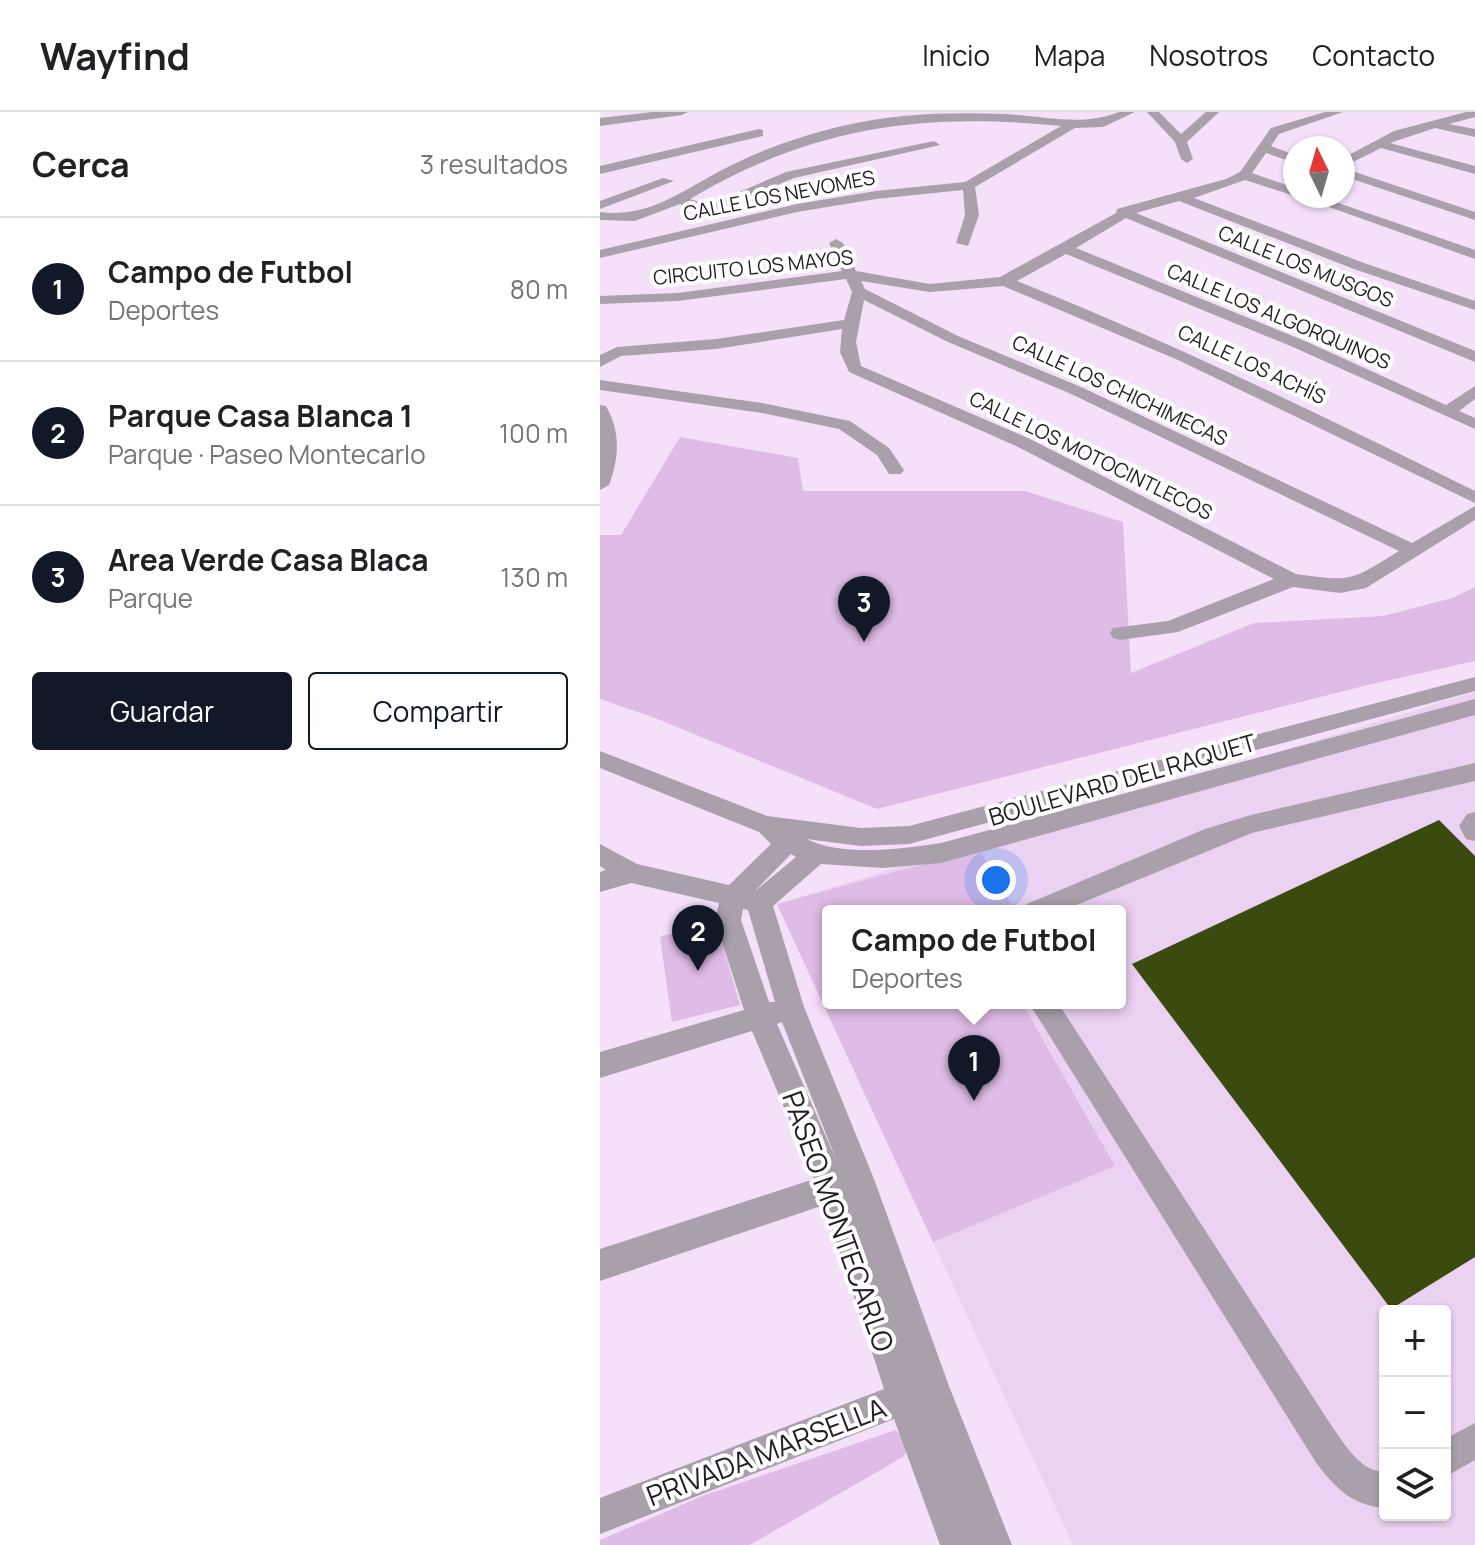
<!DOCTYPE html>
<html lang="es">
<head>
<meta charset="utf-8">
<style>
	body { margin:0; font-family:Manrope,sans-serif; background:#f2f2f2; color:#202124 }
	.controls { position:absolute; right:24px; bottom:24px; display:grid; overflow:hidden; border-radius:8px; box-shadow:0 2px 6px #0004 }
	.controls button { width:72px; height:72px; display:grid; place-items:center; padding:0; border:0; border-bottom:2px solid #e0e0e0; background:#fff; color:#202124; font:40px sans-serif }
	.compass { position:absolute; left:683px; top:24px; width:72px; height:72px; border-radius:50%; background:#fff; box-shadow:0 2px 6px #0004; rotate:355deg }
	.you { position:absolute; left:396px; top:768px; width:28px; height:28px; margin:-20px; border:6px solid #fff; border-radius:50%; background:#1a73e8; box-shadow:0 0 0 12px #1a73e833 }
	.badge { display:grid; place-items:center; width:52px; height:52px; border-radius:50%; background:#111827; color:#fff; font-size:26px; font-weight:700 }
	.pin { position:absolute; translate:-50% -66px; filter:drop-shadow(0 2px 4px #0008) }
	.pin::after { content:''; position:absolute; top:42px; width:28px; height:24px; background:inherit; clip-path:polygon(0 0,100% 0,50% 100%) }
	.popup { position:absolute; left:222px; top:793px; width:304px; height:104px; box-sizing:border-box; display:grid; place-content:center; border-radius:8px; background:#fff; filter:drop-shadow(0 2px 6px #0005); font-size:26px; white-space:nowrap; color:#757577 }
	.popup b { font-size:30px; color:#202124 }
	.popup::after { content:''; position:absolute; left:50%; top:100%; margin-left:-16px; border:16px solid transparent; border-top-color:#fff }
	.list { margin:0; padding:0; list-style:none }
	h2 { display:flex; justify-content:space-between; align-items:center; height:104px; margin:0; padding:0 32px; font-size:34px }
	h2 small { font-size:26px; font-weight:400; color:#757577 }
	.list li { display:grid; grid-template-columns:52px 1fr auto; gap:24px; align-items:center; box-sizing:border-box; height:144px; padding:0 32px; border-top:2px solid #e0e0e0 }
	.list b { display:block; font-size:30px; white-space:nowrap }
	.list p { margin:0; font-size:26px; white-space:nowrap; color:#757577 }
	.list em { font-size:26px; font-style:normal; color:#757577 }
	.actions { display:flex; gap:16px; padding:24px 32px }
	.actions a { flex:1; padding:18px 0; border:2px solid #111827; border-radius:8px; text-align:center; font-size:28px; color:#111827 }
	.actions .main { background:#111827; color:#fff }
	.icon { flex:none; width:44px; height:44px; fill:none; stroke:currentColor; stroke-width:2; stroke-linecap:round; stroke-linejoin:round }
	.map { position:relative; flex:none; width:875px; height:1433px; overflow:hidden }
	header { display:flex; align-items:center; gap:48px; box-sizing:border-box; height:112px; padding:0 40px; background:#fff; border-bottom:2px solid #e0e0e0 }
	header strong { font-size:38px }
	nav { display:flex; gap:44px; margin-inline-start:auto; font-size:28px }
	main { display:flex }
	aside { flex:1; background:#fff }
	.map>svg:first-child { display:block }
</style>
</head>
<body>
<header>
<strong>Wayfind</strong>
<nav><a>Inicio</a><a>Mapa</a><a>Nosotros</a><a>Contacto</a></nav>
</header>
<main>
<aside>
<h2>Cerca<small>3 resultados</small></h2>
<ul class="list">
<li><span class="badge">1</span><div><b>Campo de Futbol</b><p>Deportes</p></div><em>80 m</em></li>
<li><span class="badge">2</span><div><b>Parque Casa Blanca 1</b><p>Parque · Paseo Montecarlo</p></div><em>100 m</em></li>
<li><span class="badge">3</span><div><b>Area Verde Casa Blaca</b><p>Parque</p></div><em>130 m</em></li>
</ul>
<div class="actions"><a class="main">Guardar</a><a>Compartir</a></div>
</aside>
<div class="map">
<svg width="875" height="1433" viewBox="0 0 875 1433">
	<rect width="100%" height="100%" fill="#f5e0fa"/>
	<!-- built -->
	<path fill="#ecd2f2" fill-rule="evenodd" d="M875,580V1433H473L177,792ZM228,799H520V891H228ZM785,1199H845V1403H785Z"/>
	<!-- green -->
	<g fill="#dfbce6">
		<polygon points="80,325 198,346 203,379 425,379 523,410 531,561 654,511 783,504 852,486 875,475 875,549 768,573 277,697 55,606 0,587 0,423 21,423"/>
		<polygon points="379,737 414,797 228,799 228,891 422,891 515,1054 333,1130 177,792"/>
		<polygon points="116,809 140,893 72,910 60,825"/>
		<polygon points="296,1318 310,1336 303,1345 150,1433 0,1433 0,1428 105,1383"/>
	</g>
	<!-- building -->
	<polygon fill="#3b4a0f" points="839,708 875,744 875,1145 791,1197 532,852"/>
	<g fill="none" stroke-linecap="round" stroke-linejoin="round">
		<!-- minor -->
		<g fill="#a9a0ab" fill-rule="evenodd">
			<polygon points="53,0 88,0 82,3 0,14 0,6"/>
			<path d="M519,0H535L503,15L475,16L375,75L379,103L368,134L356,131L365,103L363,78L276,87L197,100L0,146V138L197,92L276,79L365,70L461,14C321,0 212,15 90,87L109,93L186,60L334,29L340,33L194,66L111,101L96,100L80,92L35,109L0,108V100C53,107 89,73 134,52C168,35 205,23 242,14C296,1 351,0 405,2C444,4 482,15 519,0Z"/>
			<polygon points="547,0 559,0 581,22 606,0 619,0 587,30 593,47 587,51 581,47 575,30"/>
			<path d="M725,0H743L679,22L671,34L695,43V51L666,41L652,61L695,76V84L645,68L594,86L764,151L875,189V198L754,157L579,89L536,101L875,239V250L526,106L476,136L705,229L846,293L875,274V287L859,299L875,306V317L693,235L466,142L417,169C573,231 724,304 875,379V391L578,248L403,174L330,180L261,169L265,177L358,224L481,275L812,431L875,394V408L766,476L740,481L693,475L578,520L520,528L513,526L510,521L513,516L568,509L674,467L416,334L249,260L240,240L242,217L116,237L21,244L0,255V243L17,235L116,227L244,208L252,180L246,167L78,189L0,192V184L78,181L242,159L229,131L236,127L243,131L256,159L330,172L400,165L516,101L517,97L626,67L640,60L671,16ZM264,188L348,230L469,281L799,439C750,469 753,470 696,462L428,326L261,254L256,230Z"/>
			<polygon points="866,0 875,0 875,5 849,12 875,17 875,25 835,16 790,31 875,54 875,62 781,36 743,55 743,46 794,19"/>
			<polygon points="159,17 163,18 163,24 0,62 0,54"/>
			<polygon points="743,56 875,100 875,108 743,64"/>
			<polygon points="63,66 74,69 0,97 0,89"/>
			<polygon points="698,84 718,84 875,138 875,147"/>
			<polygon points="0,268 162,291 250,309 289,336 304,358 301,362 289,362 277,343 239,317 162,301 0,278"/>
			<path d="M0,293L6,294C21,320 19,346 9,373L0,378Z"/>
			<path d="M875,565V579L309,732L261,734L206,727C245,745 299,737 341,731L875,587V603L341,751L283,756L221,752L173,794L204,895L274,1067L349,1274L412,1433H340L294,1307L0,1422V1386L284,1277L224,1093L0,1169V1137L214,1067L152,919L0,966V940L144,898L115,808L119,791L31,771L0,780V760L6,758L0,754V732L37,752L129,773L171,732L159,720L0,656V639L167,704L261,716L309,714ZM191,742L196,745L154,780ZM143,797L148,798L175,890H169L141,808ZM182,910L237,1050L177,912Z"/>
			<polygon points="875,651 875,669 652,721 462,799 423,799 427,792 605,717 651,703"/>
			<polygon points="875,700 875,729 866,727 859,714 867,702"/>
			<path d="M429,891H458L733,1316C747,1335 760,1359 785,1360V1396C752,1394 733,1374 715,1349Z"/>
			<polygon points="875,1311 875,1348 845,1365 845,1327"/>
		</g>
	</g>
	<g text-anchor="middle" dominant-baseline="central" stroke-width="8" stroke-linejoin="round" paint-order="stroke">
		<!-- far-street labels -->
		<g font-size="20" fill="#251d26" stroke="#fff">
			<text transform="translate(179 83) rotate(-11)">CALLE LOS NEVOMES</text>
			<text transform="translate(706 154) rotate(22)">CALLE LOS MUSGOS</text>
			<text transform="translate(153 155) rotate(-6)">CIRCUITO LOS MAYOS</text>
			<text transform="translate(679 204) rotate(23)">CALLE LOS ALGORQUINOS</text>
			<text transform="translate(652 252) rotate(25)">CALLE LOS ACHÍS</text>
			<text transform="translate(520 278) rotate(25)">CALLE LOS CHICHIMECAS</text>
			<text transform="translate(491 343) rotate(26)">CALLE LOS MOTOCINTLECOS</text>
		</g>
		<!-- street labels -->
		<g font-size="24" fill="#251d26" stroke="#fff">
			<text transform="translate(522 667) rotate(-16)">BOULEVARD DEL RAQUET</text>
		</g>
		<!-- near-street labels -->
		<g font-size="28" fill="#251d26" stroke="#fff">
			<text transform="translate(239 1109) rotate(70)">PASEO MONTECARLO</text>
			<text transform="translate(166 1339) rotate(-21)">PRIVADA MARSELLA</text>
		</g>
	</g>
</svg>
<div class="controls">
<button>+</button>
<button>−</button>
<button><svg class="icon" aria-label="layers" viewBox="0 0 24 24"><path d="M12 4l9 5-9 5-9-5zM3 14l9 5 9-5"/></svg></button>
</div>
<svg class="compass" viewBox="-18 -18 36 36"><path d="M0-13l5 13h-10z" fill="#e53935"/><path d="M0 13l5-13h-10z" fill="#757577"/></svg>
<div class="you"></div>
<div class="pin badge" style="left:374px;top:989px">1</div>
<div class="popup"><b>Campo de Futbol</b>Deportes</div>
<div class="pin badge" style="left:98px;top:859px">2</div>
<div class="pin badge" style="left:264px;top:530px">3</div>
</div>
</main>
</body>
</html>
